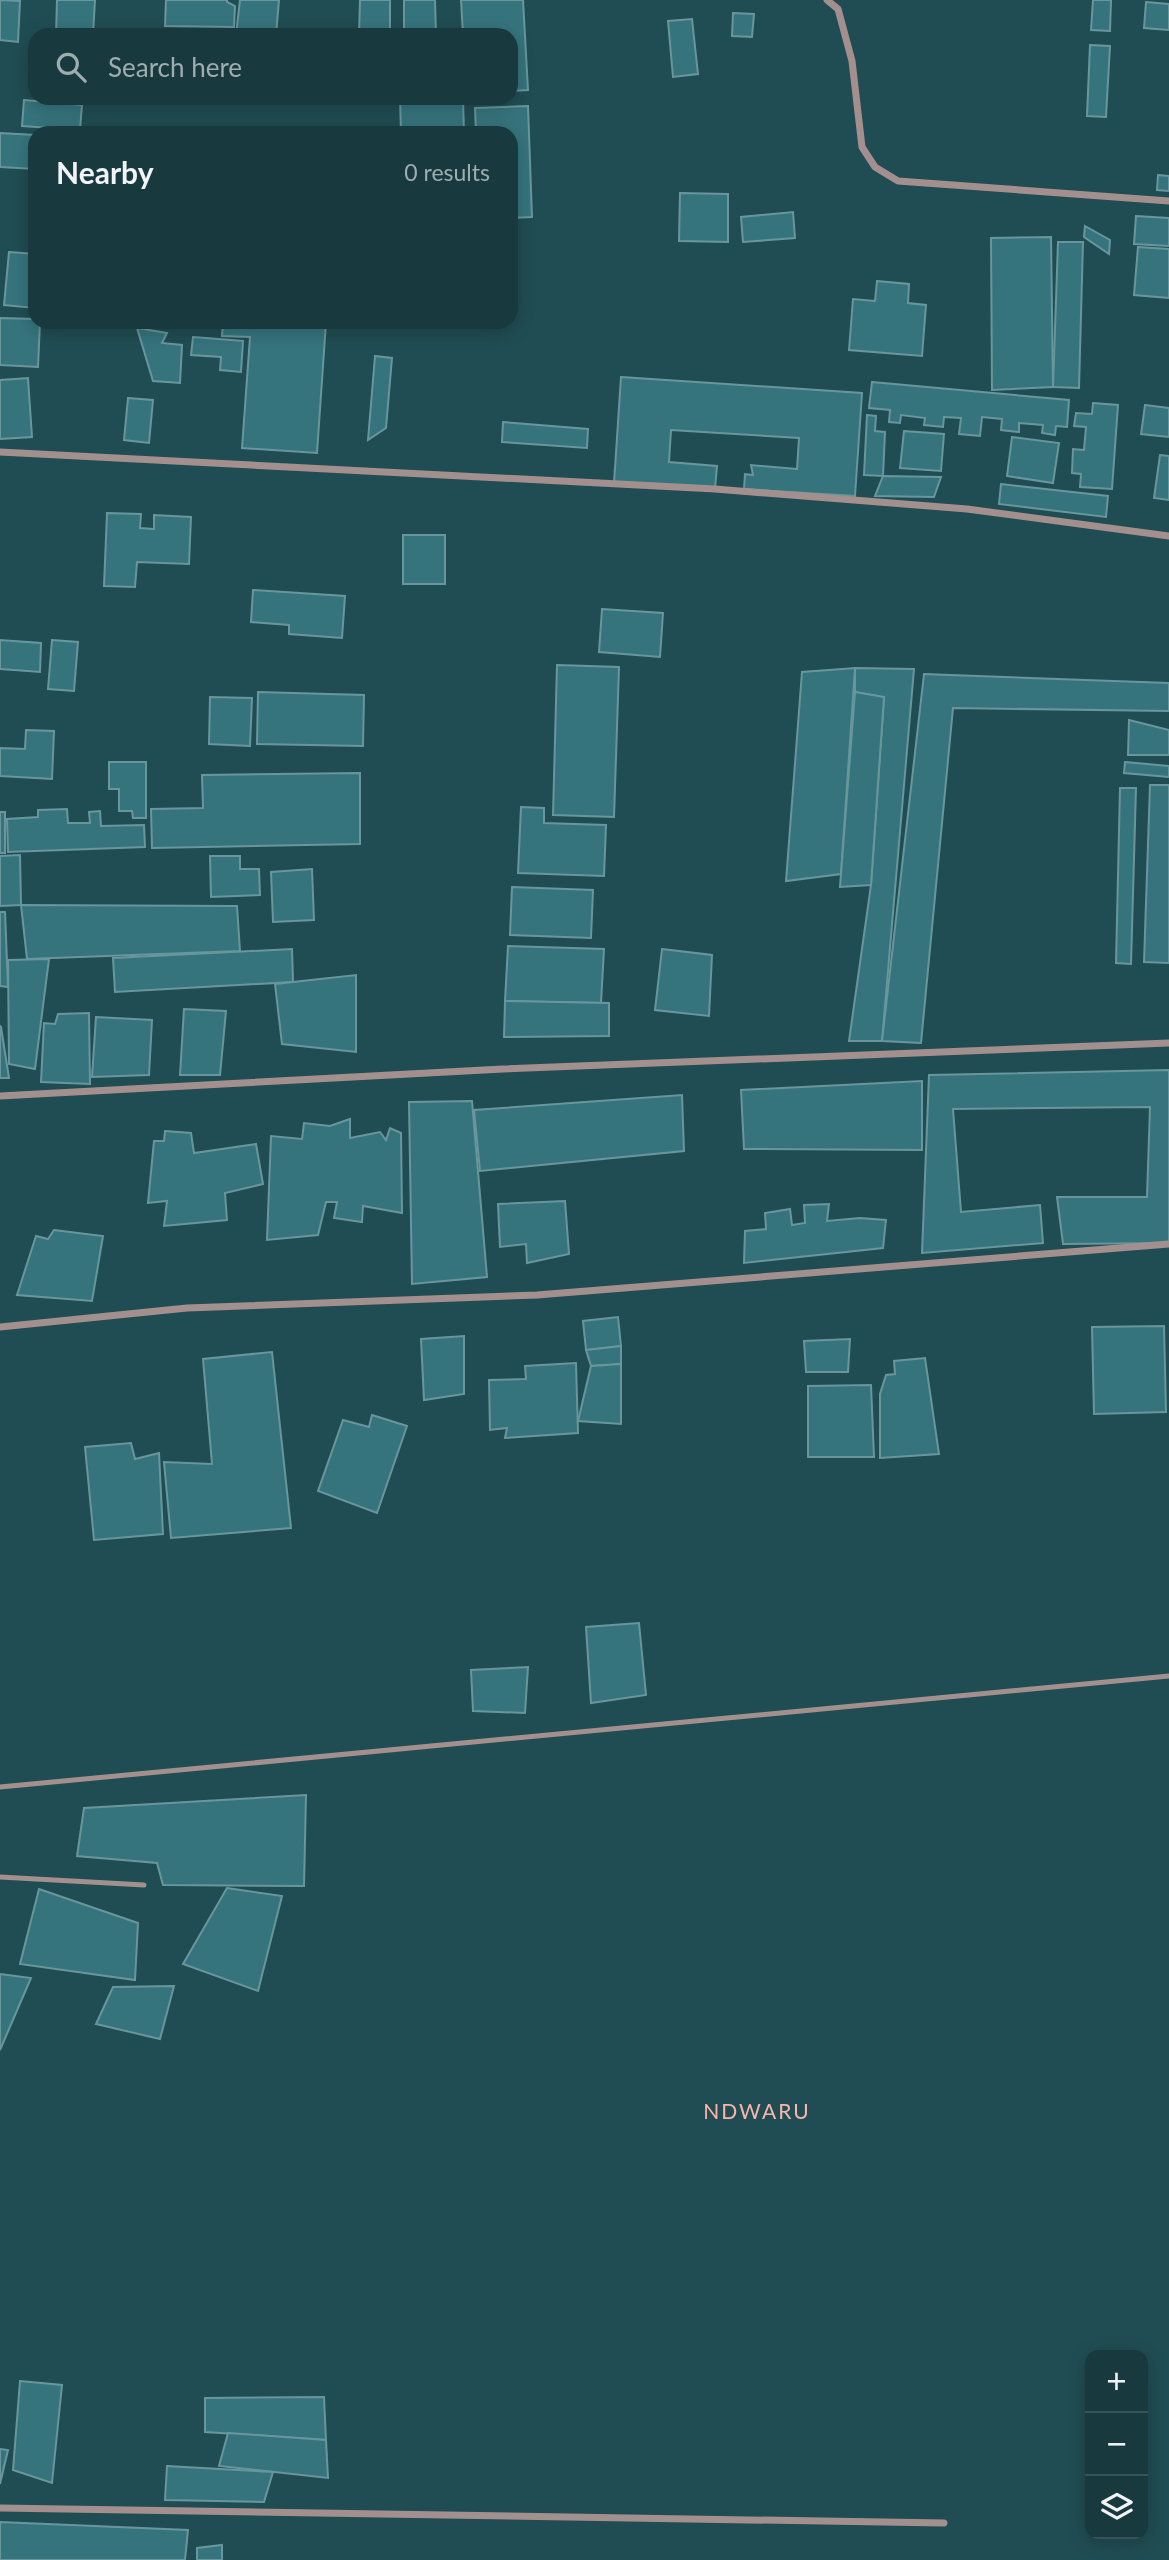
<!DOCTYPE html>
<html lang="en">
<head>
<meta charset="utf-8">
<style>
	body { margin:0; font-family:Lato,sans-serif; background:#214145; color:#f1f3f6 }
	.controls { position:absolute; right:21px; bottom:21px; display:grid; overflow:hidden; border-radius:14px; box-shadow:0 4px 18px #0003 }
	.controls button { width:63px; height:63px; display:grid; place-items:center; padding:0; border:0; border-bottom:2px solid #365458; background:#183a3e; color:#f1f3f6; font:35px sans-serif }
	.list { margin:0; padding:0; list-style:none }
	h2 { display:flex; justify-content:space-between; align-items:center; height:91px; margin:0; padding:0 28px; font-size:30px }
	h2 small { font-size:23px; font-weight:400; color:#9fadb0 }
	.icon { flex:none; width:38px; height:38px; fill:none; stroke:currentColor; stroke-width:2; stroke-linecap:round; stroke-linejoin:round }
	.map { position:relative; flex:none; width:1169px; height:2560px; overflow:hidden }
	.search { position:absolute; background:#183a3e; box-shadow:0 4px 18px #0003; left:28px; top:28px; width:490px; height:77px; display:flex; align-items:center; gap:18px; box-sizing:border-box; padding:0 24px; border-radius:21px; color:#9fadb0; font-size:26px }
	.panel { position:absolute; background:#183a3e; box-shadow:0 4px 18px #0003; left:28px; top:126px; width:490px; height:203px; border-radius:21px }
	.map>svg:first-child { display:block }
</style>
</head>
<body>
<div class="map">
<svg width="1169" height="2560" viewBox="0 0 1169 2560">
	<rect width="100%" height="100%" fill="#204d53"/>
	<!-- building -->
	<g fill="#36747d" stroke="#69969d" stroke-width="2">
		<polygon points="0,0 20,1 18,42 0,40"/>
		<polygon points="57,0 95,0 93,35 56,35"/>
		<polygon points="166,0 227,0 227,2 235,6 234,27 165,26"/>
		<polygon points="240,0 279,0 276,35 236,35"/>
		<polygon points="360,0 390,0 390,35 359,35"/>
		<polygon points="404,0 435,0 436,35 404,35"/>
		<polygon points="461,0 523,0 528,90 511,91 511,35 463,35"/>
		<polygon points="1093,0 1111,0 1110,31 1091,30"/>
		<polygon points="1146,2 1169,4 1169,30 1144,28"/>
		<polygon points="733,13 754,14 752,37 732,36"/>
		<polygon points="692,19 698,74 673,77 668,21"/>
		<polygon points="1090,45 1110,46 1106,117 1087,116"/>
		<polygon points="160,98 273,98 273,104 160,102"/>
		<polygon points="400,98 463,98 464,133 401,133"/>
		<polygon points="24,100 82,105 80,130 22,126"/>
		<polygon points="528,106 532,217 511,218 511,133 476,133 475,108"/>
		<polygon points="0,133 35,135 35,169 0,167"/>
		<polygon points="1158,175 1169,176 1169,191 1157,190"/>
		<polygon points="680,193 728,194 728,242 679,241"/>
		<polygon points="793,212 795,238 743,242 741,217"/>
		<polygon points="1136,216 1169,218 1169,246 1134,244"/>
		<polygon points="1085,226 1110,240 1109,254 1084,237"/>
		<polygon points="1051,237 1053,387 992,390 991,238"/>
		<polygon points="1058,242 1083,242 1079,388 1053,387"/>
		<polygon points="1138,247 1169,249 1169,298 1134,295"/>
		<polygon points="9,252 35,254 35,308 4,305"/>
		<polygon points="877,281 909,284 908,303 926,305 922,356 849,350 853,299 875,301"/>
		<polygon points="0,318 35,319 35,322 40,322 38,367 0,365"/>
		<polygon points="223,322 326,322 317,453 242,448 250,337 222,336"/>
		<polygon points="137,328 167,333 162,343 182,345 180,383 153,381"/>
		<polygon points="193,337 243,341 241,372 220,370 221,357 191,355"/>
		<polygon points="375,356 392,358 386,428 368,440"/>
		<polygon points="621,377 862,393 855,496 744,489 745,474 753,475 751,465 797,469 799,438 671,430 669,462 717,466 715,489 614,483"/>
		<polygon points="28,378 32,437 0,439 0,380"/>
		<polygon points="872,382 1069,400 1067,427 1056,426 1055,435 1042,433 1043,425 1019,423 1019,432 1001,430 1002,419 982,417 980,436 959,434 961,418 944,417 943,427 924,425 925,418 901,415 900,423 889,422 890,410 869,408"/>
		<polygon points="128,398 153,400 149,443 124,440"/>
		<polygon points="1093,403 1118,405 1112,489 1080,487 1081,474 1072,473 1073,449 1084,450 1086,427 1074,426 1076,413 1092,414"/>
		<polygon points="1145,405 1169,408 1169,437 1141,434"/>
		<polygon points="867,415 876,416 875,431 885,432 883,476 864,475"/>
		<polygon points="503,422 588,429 587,448 502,442"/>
		<polygon points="904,431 944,434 941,471 900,468"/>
		<polygon points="1012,437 1059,443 1053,483 1007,476"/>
		<polygon points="1160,455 1169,456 1169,500 1154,498"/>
		<polygon points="883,476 941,477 934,497 875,496"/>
		<polygon points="1001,484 1108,496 1106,517 999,504"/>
		<polygon points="107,513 141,514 140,528 154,529 154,515 191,517 189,564 137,562 135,587 104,586"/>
		<rect x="403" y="535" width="42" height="49"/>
		<polygon points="253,590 345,596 342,638 289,634 289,625 251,622"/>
		<polygon points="602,609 663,613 660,657 599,652"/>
		<polygon points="0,640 41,643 40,672 0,669"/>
		<polygon points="52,640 78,642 74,691 48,689"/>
		<polygon points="557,665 619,667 614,817 553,815"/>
		<polygon points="855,668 914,669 882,1041 849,1041 871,885 884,697 855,692"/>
		<polygon points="855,668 841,874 786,881 802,672"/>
		<polygon points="924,674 1169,683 1169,711 953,708 921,1043 882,1041"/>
		<polygon points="258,692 364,695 363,746 257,744"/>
		<polygon points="855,692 884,697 871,885 840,887"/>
		<polygon points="210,697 252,698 250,746 209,744"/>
		<polygon points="1129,720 1169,730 1169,755 1128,755"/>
		<polygon points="26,730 54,731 52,779 0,776 0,748 25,749"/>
		<polygon points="109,762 146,762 146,818 133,818 132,811 119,811 119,789 109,789"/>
		<polygon points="1125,762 1169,766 1169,777 1124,773"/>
		<polygon points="360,773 360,844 152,848 151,809 203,808 202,775"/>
		<polygon points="1150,785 1169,785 1169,963 1144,962"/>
		<polygon points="1120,788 1136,788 1131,964 1116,963"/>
		<polygon points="521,807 544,808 544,823 606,825 604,876 518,873"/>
		<polygon points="67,809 68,823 90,823 89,812 100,811 101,826 144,825 145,847 8,852 7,819 38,817 38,810"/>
		<rect x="0" y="812" width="5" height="41"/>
		<polygon points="20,855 21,905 0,906 0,856"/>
		<polygon points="210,856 240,856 240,869 259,869 260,895 211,897"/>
		<polygon points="312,869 314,920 273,922 271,872"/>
		<polygon points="512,887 593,890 591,938 510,935"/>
		<polygon points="21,905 237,906 240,951 27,959"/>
		<polygon points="0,912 5,912 8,987 0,986"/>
		<polygon points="508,946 604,949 601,1003 505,1001"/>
		<polygon points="292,949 293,982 115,992 113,958"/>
		<polygon points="662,949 712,955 709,1016 655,1010"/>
		<polygon points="49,959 35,1069 9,1064 8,960"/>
		<polygon points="356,975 356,1052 282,1044 275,984"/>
		<polygon points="505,1001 609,1003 609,1036 504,1037"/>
		<polygon points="184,1009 226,1011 220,1075 180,1075"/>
		<polygon points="89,1013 90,1084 41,1082 44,1023 55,1024 58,1014"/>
		<polygon points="96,1017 152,1020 149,1075 92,1077"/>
		<polygon points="0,1026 1,1027 9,1078 0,1078"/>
		<polygon points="1169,1070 1169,1243 1063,1244 1057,1197 1147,1197 1150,1107 953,1109 961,1212 1040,1205 1043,1243 922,1253 929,1075"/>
		<polygon points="922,1081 922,1150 744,1149 741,1090"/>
		<polygon points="682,1095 684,1151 480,1171 474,1110"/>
		<polygon points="472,1101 487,1277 412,1284 409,1102"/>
		<polygon points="350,1119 350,1138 380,1132 386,1140 390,1128 401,1133 402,1213 363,1206 362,1222 334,1218 337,1202 326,1202 318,1235 267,1240 271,1136 302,1139 304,1123 330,1126"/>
		<polygon points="165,1131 191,1133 194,1153 256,1144 263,1184 225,1193 227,1220 164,1226 167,1201 148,1203 154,1141 164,1141"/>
		<polygon points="565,1201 569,1254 527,1263 526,1244 500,1247 498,1204"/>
		<polygon points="829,1204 827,1221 860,1218 886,1220 883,1248 744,1263 745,1231 766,1229 765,1213 790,1209 792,1225 805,1223 804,1205"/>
		<polygon points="54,1230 103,1236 92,1301 17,1295 36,1236 48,1239"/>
		<polygon points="618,1317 621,1346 586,1350 583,1321"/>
		<polygon points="1164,1326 1166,1412 1094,1414 1092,1327"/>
		<polygon points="464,1336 464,1394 424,1400 421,1339"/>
		<polygon points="850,1339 848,1372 806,1372 804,1341"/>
		<polygon points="621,1346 621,1364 591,1366 586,1350"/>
		<polygon points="272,1352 291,1528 171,1538 164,1462 212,1464 203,1359"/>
		<polygon points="925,1358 939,1454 880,1458 880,1394 886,1375 895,1374 894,1361"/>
		<polygon points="576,1363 578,1433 505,1438 507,1428 490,1430 489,1380 526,1379 525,1366"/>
		<polygon points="621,1364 621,1424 578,1421 591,1366"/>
		<polygon points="871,1385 874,1457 808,1457 808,1386"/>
		<polygon points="372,1415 407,1426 377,1513 318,1491 343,1420 369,1427"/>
		<polygon points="131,1443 135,1459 159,1453 163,1534 94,1540 85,1447"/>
		<polygon points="639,1623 646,1695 591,1703 586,1627"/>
		<polygon points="528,1667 525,1713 473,1711 471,1670"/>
		<polygon points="306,1795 304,1886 163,1885 157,1863 77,1856 84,1808"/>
		<polygon points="227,1888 282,1896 258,1991 183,1964"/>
		<polygon points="39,1889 138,1923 135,1980 20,1964"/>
		<polygon points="0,1974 31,1978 0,2050"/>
		<polygon points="174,1986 160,2039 96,2024 113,1987"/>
		<polygon points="20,2381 62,2385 52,2483 13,2470"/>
		<polygon points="324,2397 326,2440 205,2432 205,2398"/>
		<polygon points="228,2433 326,2440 328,2478 219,2466"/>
		<polygon points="0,2449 8,2450 0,2484"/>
		<polygon points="167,2466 273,2472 264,2502 165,2500"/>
		<polygon points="0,2522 188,2530 185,2560 0,2560"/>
		<polygon points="222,2545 222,2560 197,2560 197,2548"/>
	</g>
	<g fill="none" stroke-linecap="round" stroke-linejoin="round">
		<!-- lane -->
		<g stroke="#a3908e" stroke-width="5">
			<polyline points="0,1787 1169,1676"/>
			<polyline points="0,1877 144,1885"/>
		</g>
		<!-- street -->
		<g stroke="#a3908e" stroke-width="7">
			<polyline points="827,0 838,9 852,61 862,147 875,167 898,181 1169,201"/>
			<polyline points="0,452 715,489 967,509 1169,536"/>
			<polyline points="0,1096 503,1069 1169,1043"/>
			<polyline points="0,1327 187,1308 537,1295 1169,1244"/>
			<polyline points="0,2508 944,2523"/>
		</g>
	</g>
	<g text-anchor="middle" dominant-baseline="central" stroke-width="5" stroke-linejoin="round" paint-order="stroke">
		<!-- neighbourhood labels -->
		<g font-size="21" letter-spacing="2" fill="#f8b5ac" stroke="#204d53">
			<text x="757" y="2110">NDWARU</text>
		</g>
	</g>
</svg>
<div class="controls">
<button>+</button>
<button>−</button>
<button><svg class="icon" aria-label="layers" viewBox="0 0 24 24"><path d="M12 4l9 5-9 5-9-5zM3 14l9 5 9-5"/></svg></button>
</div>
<div class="search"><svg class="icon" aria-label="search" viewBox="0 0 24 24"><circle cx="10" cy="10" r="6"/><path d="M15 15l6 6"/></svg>Search here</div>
<section class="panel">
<h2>Nearby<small>0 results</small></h2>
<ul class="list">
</ul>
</section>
</div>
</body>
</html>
